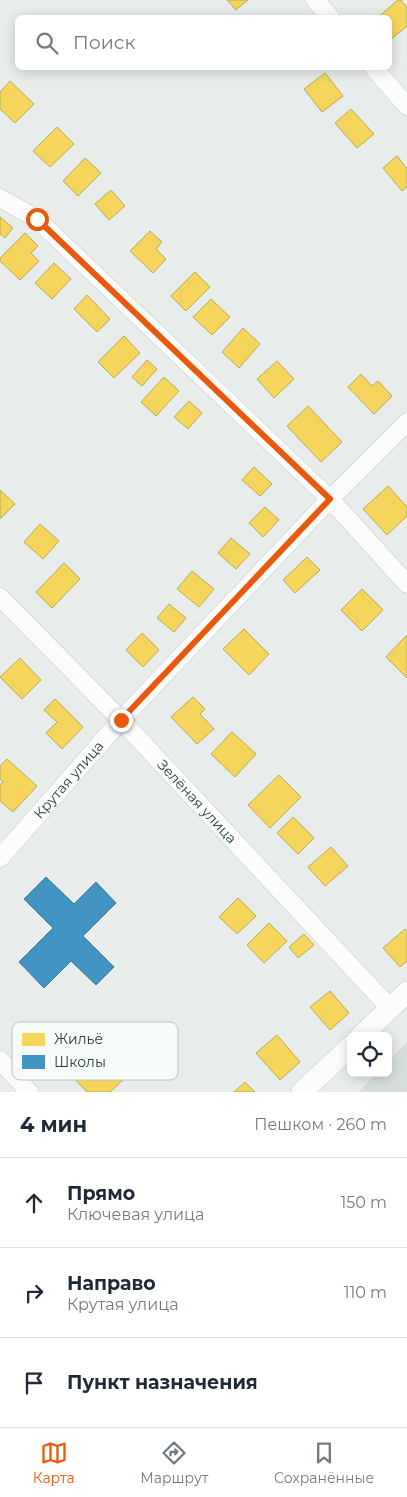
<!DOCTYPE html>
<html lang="ru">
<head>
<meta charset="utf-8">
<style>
	body { margin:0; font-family:Montserrat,sans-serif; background:#f6f6f7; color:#1f2937 }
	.controls { position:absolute; right:15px; bottom:15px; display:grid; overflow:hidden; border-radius:8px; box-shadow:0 2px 12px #0003 }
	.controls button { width:45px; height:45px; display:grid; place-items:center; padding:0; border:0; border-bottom:1px solid #e0e1e3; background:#fff; color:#1f2937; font:25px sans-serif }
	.stop { position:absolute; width:15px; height:15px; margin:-11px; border:4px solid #ea580c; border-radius:50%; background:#fff }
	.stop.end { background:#ea580c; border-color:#fff; box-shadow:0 1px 5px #0008 }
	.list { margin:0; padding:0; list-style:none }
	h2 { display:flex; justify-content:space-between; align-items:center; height:65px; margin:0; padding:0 20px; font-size:21px }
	h2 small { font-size:16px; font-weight:400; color:#747a83 }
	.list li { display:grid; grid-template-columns:32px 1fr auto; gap:15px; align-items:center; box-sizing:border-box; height:90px; padding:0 20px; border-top:1px solid #e0e1e3 }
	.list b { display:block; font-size:19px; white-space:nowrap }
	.list p { margin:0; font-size:16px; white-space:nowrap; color:#747a83 }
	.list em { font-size:16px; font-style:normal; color:#747a83 }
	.icon { flex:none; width:28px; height:28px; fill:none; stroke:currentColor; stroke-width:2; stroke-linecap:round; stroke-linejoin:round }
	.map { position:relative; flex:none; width:407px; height:1092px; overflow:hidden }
	.search { position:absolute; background:#fff; box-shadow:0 2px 12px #0003; left:15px; right:15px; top:15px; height:55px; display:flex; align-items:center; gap:12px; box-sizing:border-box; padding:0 18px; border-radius:8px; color:#747a83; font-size:19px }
	.sheet { height:335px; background:#fff }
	nav { display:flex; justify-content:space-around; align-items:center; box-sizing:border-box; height:70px; border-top:1px solid #e0e1e3; background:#fff; font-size:14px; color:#747a83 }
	nav a { display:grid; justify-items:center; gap:2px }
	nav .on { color:#ea580c }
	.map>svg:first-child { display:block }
</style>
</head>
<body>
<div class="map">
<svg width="407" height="1092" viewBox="0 0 407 1092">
	<rect width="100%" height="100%" fill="#e8edeb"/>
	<!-- built -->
	<polygon fill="#d6dedb" points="407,1042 407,1092 359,1092 377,1073 388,1073 388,1062"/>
	<!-- homes -->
	<g fill="#f6d55c" stroke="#b7a952">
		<polygon points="227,0 248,0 236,10"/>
		<polygon points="398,0 401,0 407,8 407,26 390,40 390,18 377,18"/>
		<polygon points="325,73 343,96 322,112 304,89"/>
		<polygon points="10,81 34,104 15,123 0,109 0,92"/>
		<polygon points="351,109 374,134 357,148 335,123"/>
		<polygon points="57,127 74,144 50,167 33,151"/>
		<polygon points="397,156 407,169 407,187 402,191 383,168"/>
		<polygon points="85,158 101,173 78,196 63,181"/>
		<polygon points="111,190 125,206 109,220 95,204"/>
		<polygon points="0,217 13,228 5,238 0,234"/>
		<polygon points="150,231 162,242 156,249 166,259 153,273 130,251"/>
		<polygon points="25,233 38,246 31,253 39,261 20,280 0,261 0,258"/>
		<polygon points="54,263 71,279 52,299 35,283"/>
		<polygon points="195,272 210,287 186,311 171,296"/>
		<polygon points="87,295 110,319 97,332 74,309"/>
		<polygon points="211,299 230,317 212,335 193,317"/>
		<polygon points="243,328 260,344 239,368 222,352"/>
		<polygon points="124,336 140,353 114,378 98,362"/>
		<polygon points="147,360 157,369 142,386 132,377"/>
		<polygon points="277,361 294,379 274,398 257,379"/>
		<polygon points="361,374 372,386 378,381 392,396 374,414 348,387"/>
		<polygon points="164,377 179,391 156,416 141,402"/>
		<polygon points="189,401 202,413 188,429 174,417"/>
		<polygon points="308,406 342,442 321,462 287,426"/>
		<polygon points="254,467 272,484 260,496 242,480"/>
		<polygon points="388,486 407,507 407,516 387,535 363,509"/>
		<polygon points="0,490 15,504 0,519"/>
		<polygon points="265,507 279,520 263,537 249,523"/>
		<polygon points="40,524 59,541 43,559 24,542"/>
		<polygon points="231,538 250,554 236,569 218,553"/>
		<polygon points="307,557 320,570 295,593 283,580"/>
		<polygon points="64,563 80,579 52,608 36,592"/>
		<polygon points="192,571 214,589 199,607 177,589"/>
		<polygon points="362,589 383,610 362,631 341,610"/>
		<polygon points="169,604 186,618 174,632 157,618"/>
		<polygon points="244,629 269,654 249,675 223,649"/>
		<polygon points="142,633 159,650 143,667 126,650"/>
		<polygon points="407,635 407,678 386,657"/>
		<polygon points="20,658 41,680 22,699 0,677"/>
		<polygon points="193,697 205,709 200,714 214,729 197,744 171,717"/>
		<polygon points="55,699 83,727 62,749 46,733 57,722 44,710"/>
		<polygon points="232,732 256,754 235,777 211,754"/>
		<polygon points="7,759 37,786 13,812 0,801 0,785 3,782 0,779 0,766"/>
		<polygon points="279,775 301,797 270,828 248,805"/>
		<polygon points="293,817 314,838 298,854 277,833"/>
		<polygon points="331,847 348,866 325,886 308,867"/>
		<polygon points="238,898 256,916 237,934 219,917"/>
		<polygon points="269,923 287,941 264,963 247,945"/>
		<polygon points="405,929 407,932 407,961 400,967 383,948"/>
		<polygon points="304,934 314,945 298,958 289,947"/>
		<polygon points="330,991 349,1013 330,1030 310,1007"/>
		<polygon points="277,1035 300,1062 280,1080 256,1053"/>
		<polygon points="93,1043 126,1077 110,1092 87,1092 65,1069"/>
		<polygon points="245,1082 255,1092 234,1092"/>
	</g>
	<!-- schools -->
	<polygon fill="#4393c3" stroke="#3a7b9a" points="46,877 74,904 96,882 116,903 83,936 114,967 96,985 71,961 44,988 19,962 53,928 24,899"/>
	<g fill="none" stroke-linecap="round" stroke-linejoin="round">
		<defs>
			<g id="minor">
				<polyline points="315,0 331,18"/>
				<polyline points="374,68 407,106"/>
				<polyline points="0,198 37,219 330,499 407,584"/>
				<path id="s1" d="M0,597L121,720L390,1008"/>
				<path id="s2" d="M0,858L121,720L330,499L407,422"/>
				<polyline points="0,1060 29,1092"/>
			</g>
			<g id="tertiary">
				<polyline points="361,1036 407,992"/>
				<polyline points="302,1092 351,1046"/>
			</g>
		</defs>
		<!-- minor casing -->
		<use href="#minor" stroke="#c5cac8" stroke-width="19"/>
		<!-- tertiary casing -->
		<use href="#tertiary" stroke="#c5cac8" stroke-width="22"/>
		<!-- minor -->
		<use href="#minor" stroke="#fcfcfc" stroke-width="18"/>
		<!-- tertiary -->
		<use href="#tertiary" stroke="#fcfcfc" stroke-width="21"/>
	</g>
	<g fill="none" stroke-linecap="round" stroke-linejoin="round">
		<!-- route -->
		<polyline stroke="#ea580c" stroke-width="6" points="37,219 330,499 121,720"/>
	</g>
	<g text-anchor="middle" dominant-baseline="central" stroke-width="5" stroke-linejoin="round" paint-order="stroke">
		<!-- street labels -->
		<g font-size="14" fill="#24423a" stroke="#f7fbf9">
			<text stroke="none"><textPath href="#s2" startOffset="104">Крутая улица</textPath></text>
			<text stroke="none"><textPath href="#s1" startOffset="284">Зелёная улица</textPath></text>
		</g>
	</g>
	<!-- legend -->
	<rect x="12" y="1022" width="166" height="58" rx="8" fill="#f7fbf9" stroke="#b8c4c0" stroke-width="1"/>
	<rect x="22" y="1033" width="23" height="13" fill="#f6d55c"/>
	<rect x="22" y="1055" width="23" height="14" fill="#4393c3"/>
	<g font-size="14" fill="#24423a">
		<text x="54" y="1044">Жильё</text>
		<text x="54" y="1067">Школы</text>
	</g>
</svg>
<div class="controls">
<button><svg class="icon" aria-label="locate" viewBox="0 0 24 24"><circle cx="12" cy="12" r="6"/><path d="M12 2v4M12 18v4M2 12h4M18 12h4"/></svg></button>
</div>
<div class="stop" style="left:37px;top:219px"></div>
<div class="stop end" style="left:121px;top:720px"></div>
<div class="search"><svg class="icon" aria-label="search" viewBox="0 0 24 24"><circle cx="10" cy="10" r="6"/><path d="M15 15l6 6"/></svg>Поиск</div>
</div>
<section class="sheet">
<h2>4 мин<small>Пешком · 260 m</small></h2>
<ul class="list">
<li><svg class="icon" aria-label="ahead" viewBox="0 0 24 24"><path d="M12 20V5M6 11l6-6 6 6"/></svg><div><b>Прямо</b><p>Ключевая улица</p></div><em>150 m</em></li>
<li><svg class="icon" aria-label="right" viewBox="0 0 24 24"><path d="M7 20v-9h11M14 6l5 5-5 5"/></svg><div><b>Направо</b><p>Крутая улица</p></div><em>110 m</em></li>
<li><svg class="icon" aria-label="arrive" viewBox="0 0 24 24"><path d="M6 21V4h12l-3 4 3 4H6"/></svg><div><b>Пункт назначения</b></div></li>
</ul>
</section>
<nav>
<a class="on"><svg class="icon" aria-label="map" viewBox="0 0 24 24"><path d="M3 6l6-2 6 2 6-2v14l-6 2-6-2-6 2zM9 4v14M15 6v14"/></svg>Карта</a>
<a><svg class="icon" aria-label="directions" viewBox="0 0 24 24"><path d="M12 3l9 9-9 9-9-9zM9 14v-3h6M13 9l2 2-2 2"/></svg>Маршрут</a>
<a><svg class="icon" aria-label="saved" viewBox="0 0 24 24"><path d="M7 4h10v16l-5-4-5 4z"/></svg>Сохранённые</a>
</nav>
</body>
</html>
